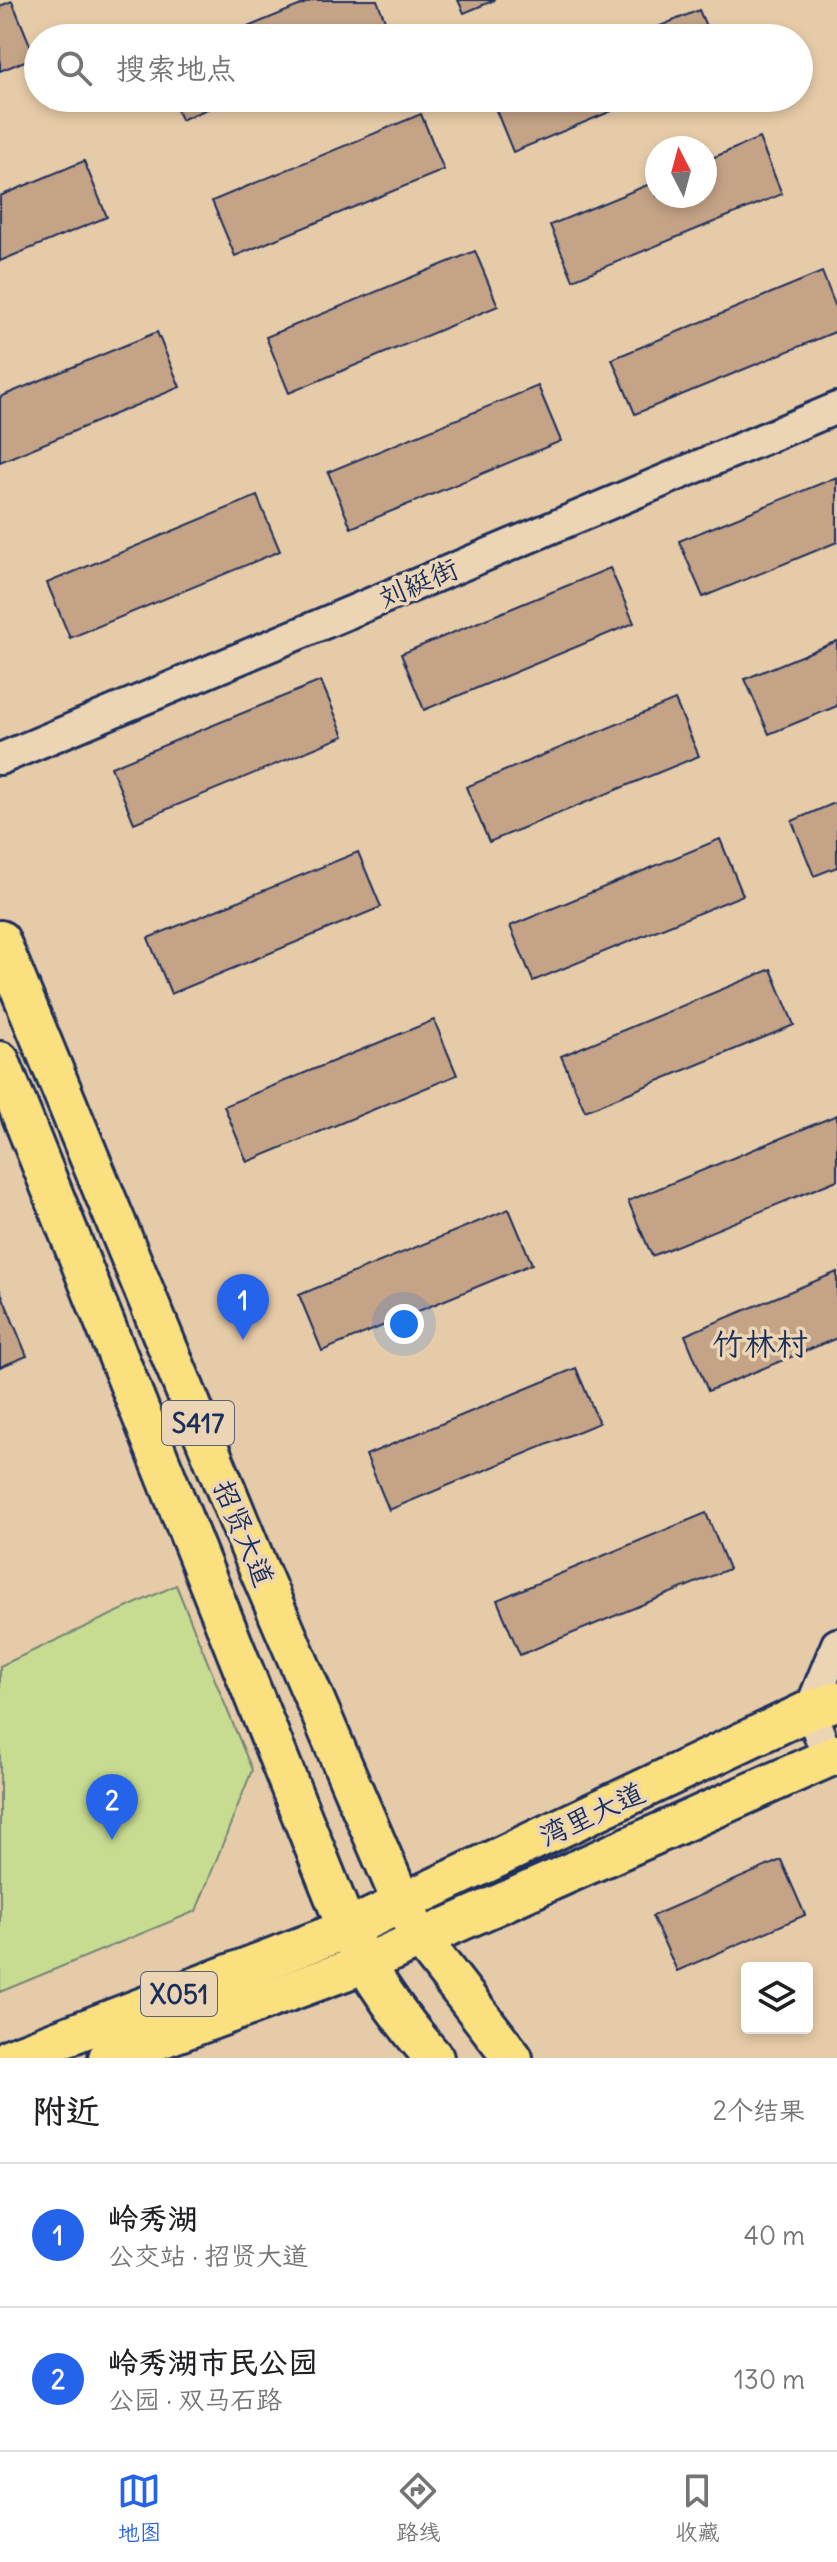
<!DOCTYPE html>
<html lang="zh">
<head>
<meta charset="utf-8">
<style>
	body { margin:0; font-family:Delius,"LXGW WenKai TC",sans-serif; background:#f6f6f6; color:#202124 }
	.controls { position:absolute; right:24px; bottom:24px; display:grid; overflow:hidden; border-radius:8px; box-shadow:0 4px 12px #0003 }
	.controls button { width:72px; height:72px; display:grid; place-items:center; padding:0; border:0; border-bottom:2px solid #e0e0e0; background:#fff; color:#202124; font:40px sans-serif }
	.compass { position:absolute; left:645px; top:136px; width:72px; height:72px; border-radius:50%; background:#fff; box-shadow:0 4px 12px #0003; rotate:354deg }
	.you { position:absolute; left:404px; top:1324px; width:28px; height:28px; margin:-20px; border:6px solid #fff; border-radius:50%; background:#1a73e8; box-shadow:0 0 0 12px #1a73e833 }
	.badge { display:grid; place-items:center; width:52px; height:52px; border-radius:50%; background:#2563eb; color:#fff; font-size:26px; font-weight:700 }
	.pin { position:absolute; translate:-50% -66px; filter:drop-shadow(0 2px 4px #0008) }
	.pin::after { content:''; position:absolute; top:42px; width:28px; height:24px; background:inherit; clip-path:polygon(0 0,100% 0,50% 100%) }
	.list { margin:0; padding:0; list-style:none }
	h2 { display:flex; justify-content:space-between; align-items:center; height:104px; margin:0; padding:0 32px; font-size:34px }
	h2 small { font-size:26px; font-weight:400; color:#757577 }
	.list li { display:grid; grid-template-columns:52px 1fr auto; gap:24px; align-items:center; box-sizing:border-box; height:144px; padding:0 32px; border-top:2px solid #e0e0e0 }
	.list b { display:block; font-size:30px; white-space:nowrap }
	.list p { margin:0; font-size:26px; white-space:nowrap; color:#757577 }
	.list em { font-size:26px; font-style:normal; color:#757577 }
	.icon { flex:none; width:44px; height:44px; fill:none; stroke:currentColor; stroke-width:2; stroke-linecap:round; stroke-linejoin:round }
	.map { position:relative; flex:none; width:837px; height:2058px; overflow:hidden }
	.search { position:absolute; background:#fff; box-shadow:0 4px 12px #0003; left:24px; right:24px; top:24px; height:88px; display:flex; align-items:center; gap:20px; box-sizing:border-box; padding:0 28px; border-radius:44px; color:#757577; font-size:30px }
	.sheet { height:392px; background:#fff }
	nav { display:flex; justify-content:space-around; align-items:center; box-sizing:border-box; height:112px; border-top:2px solid #e0e0e0; background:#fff; font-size:22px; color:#757577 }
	nav a { display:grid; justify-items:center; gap:4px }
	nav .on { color:#2563eb }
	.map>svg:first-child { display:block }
</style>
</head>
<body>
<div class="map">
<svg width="837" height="2058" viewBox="0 0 837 2058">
	<rect width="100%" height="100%" fill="#e6cba8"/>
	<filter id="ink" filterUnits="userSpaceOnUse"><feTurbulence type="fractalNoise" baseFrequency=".0125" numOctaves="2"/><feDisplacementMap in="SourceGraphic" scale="16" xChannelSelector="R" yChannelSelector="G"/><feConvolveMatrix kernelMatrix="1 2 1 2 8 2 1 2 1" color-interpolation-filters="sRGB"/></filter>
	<g filter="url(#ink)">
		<!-- green -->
		<polygon fill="#c8dc91" stroke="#728678" stroke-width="2" points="176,1585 252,1770 196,1911 0,1992 0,1666"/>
		<!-- building -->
		<g fill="#c4a386" stroke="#1b2f5e" stroke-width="2">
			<polygon points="313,0 377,0 390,33 379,38 221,38"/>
			<polygon points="458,0 495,0 464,13"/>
			<polygon points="12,1 35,57 0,71 0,6"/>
			<polygon points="699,10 711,38 631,38"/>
			<polygon points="172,98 234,98 181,120"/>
			<polygon points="491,98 643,98 513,152"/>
			<polygon points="421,114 444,170 235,256 212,201"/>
			<polygon points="759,138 782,194 573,280 550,225 657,181 657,196 705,196 705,161"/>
			<polygon points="84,161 107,217 0,261 0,196"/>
			<polygon points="475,251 498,306 289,393 266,337"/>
			<polygon points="822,272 837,310 837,331 635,414 612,359"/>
			<polygon points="157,332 180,387 0,462 0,397"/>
			<polygon points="538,386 561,441 351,528 328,472"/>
			<polygon points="837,477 837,542 703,597 679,541"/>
			<polygon points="257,496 280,551 70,638 47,583"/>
			<polygon points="610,568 634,623 424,710 401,654"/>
			<polygon points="837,641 837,706 769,734 745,679"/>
			<polygon points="321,681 344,736 134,823 111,767"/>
			<polygon points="675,700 699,756 489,842 466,787"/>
			<polygon points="837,802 837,867 814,876 792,821"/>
			<polygon points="720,839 743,895 533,981 510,926"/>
			<polygon points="358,852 381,907 171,994 148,938"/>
			<polygon points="771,969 794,1025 585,1111 561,1056"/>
			<polygon points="434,1020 457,1075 247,1162 224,1106"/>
			<polygon points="837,1115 837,1180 652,1256 628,1201"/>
			<polygon points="509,1209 532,1264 322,1351 299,1295"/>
			<polygon points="837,1272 837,1338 708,1391 685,1335"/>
			<polygon points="0,1290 27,1356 0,1367"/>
			<polygon points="576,1368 599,1423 389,1510 366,1455"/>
			<polygon points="706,1513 729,1569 520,1655 497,1600"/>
			<polygon points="781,1860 805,1915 677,1971 652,1916"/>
		</g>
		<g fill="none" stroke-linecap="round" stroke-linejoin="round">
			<defs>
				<g id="minor">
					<polyline points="0,759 837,408"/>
					<polyline points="828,1757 810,1710 837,1644"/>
				</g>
				<g id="major">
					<polyline points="0,940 257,1565 402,1903 421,1939 513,2058"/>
					<path d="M0,1061L347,1929C370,1976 399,2018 434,2058"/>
					<polyline points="10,2058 347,1929 810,1710 837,1701"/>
					<polyline points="108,2058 364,1964 837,1754"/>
				</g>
			</defs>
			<!-- minor casing -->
			<use href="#minor" stroke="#1b2f5e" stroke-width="36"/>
			<!-- major casing -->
			<use href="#major" stroke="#1b2f5e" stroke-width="44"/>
			<!-- minor -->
			<use href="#minor" stroke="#ebd5b4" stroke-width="30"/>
			<!-- major -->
			<use href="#major" stroke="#fbe080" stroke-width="38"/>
		</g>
	</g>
	<g text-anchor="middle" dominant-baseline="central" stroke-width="7" stroke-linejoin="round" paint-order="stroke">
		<!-- shield labels -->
		<g fill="#ebd5b4" stroke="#596178" stroke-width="2">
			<rect x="162" y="1401" width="72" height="44" rx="6"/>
			<rect x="141" y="1972" width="76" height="44" rx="6"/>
		</g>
		<g font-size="26" font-weight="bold" fill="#1b2f5e">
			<text x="198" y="1423">S417</text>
			<text x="179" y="1994">X051</text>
		</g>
		<!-- street labels -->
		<g font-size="28" fill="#1b2f5e" stroke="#ebd5b4">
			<text transform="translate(418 583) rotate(-23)">刘綎街</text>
			<text transform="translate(244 1533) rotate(67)">招贤大道</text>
			<text transform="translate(592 1814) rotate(-25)">湾里大道</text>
		</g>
		<!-- quarter labels -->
		<g font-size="32" fill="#1b2f5e" stroke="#ebd5b4">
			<text x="760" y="1343">竹林村</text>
		</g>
	</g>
</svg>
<div class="controls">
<button><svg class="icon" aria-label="layers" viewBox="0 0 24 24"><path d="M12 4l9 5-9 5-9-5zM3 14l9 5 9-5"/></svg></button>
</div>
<svg class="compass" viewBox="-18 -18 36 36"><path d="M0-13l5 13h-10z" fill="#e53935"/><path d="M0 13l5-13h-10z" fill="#757577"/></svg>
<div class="you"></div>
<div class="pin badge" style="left:243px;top:1340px">1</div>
<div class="pin badge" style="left:112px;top:1840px">2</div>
<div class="search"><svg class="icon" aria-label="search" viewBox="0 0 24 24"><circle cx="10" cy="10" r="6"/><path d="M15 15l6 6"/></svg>搜索地点</div>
</div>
<section class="sheet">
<h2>附近<small>2个结果</small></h2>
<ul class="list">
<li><span class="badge">1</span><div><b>岭秀湖</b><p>公交站 · 招贤大道</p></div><em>40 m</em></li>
<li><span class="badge">2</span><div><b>岭秀湖市民公园</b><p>公园 · 双马石路</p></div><em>130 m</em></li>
</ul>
</section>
<nav>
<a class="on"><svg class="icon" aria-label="map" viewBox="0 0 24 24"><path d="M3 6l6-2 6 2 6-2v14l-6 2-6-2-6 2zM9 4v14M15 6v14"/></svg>地图</a>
<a><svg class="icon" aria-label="directions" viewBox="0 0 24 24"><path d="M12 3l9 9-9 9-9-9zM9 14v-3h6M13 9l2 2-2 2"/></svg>路线</a>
<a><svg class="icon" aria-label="saved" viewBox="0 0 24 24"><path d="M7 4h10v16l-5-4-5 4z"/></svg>收藏</a>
</nav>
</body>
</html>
